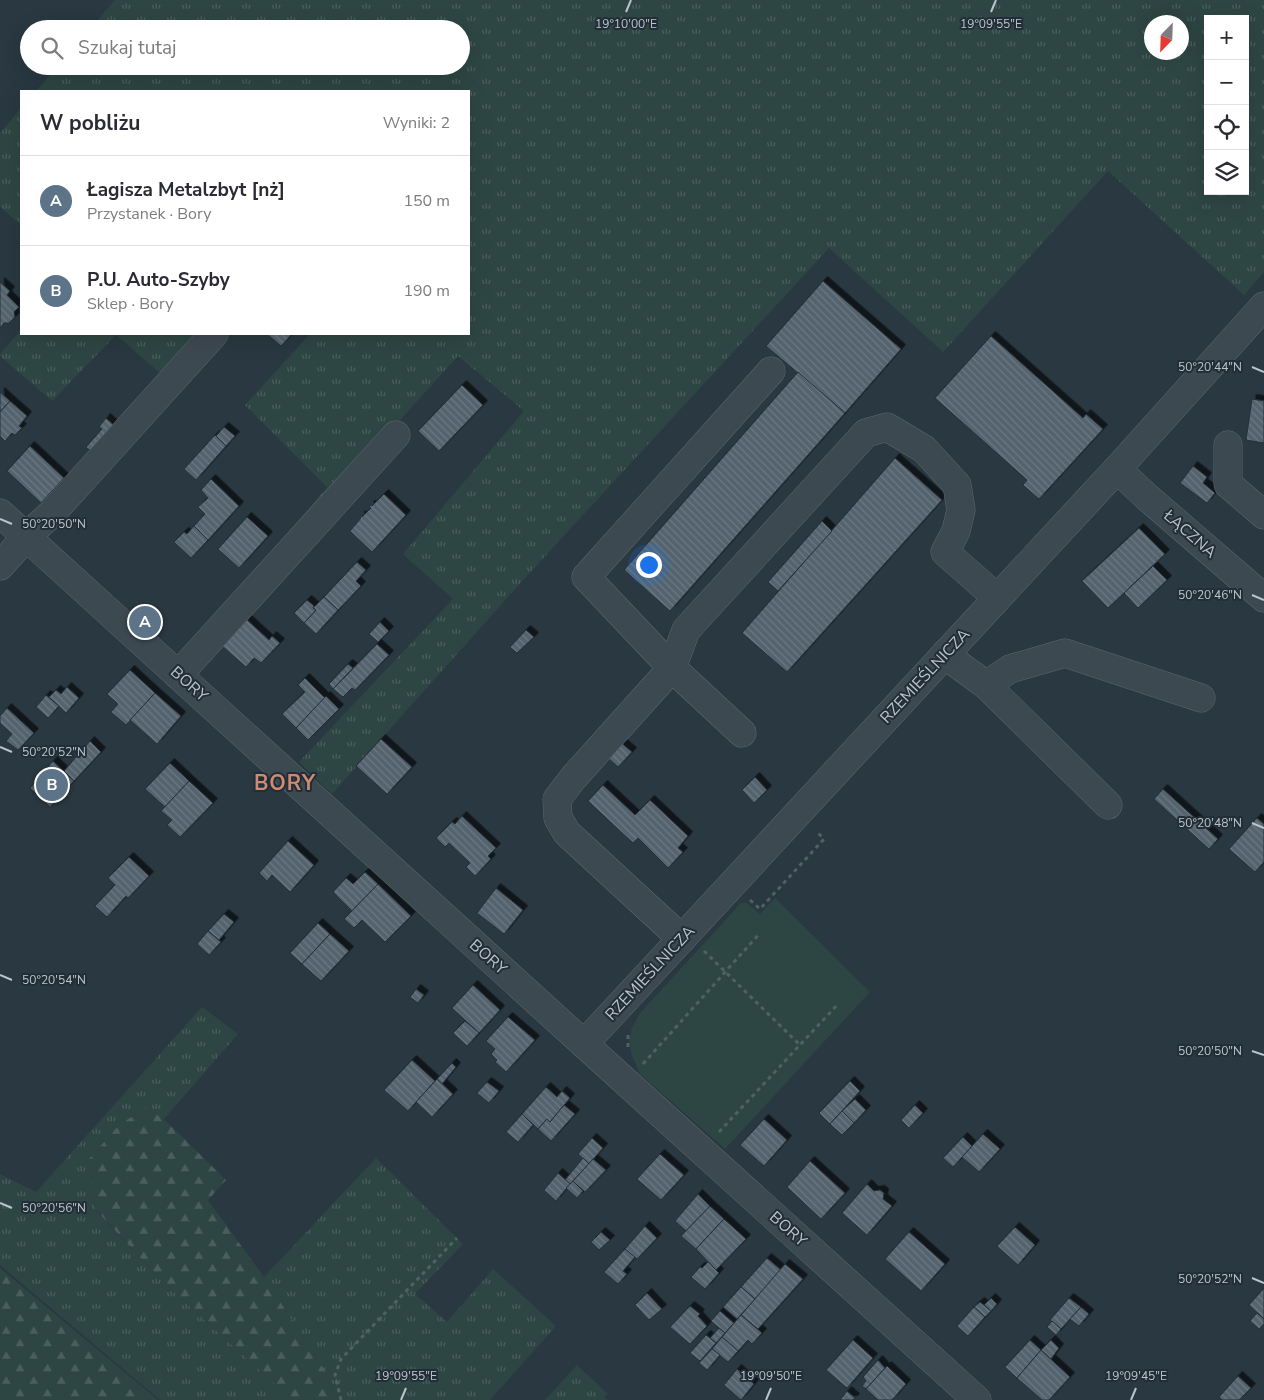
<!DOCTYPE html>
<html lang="pl">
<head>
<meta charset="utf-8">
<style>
	body { margin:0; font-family:"Nunito Sans",sans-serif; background:#f7f7f7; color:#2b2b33 }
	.controls { position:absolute; right:15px; top:15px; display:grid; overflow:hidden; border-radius:0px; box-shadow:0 5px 20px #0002 }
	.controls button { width:45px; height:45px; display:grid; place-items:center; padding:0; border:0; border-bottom:1px solid #e1e1e2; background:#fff; color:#2b2b33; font:25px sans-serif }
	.compass { position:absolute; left:1144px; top:15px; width:45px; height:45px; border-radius:50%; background:#fff; box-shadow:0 5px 20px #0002; rotate:203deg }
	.you { position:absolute; left:648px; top:564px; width:18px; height:18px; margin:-12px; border:4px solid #fff; border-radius:50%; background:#1a73e8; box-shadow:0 0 0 8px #1a73e833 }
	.badge { display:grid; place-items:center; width:32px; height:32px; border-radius:50%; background:#5d7388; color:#fff; font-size:16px; font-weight:700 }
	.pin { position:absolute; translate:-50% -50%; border:2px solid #fff; box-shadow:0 1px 5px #0006 }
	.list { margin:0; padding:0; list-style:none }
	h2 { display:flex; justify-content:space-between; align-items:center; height:65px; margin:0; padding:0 20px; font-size:21px }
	h2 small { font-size:16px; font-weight:400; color:#7c7c81 }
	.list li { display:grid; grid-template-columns:32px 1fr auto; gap:15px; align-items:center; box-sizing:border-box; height:90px; padding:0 20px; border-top:1px solid #e1e1e2 }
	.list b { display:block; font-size:19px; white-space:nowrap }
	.list p { margin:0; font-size:16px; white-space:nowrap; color:#7c7c81 }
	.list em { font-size:16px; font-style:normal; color:#7c7c81 }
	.icon { flex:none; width:28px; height:28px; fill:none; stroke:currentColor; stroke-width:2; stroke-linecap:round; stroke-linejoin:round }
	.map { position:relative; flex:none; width:1264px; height:1400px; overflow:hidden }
	.search { position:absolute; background:#fff; box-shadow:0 5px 20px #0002; left:20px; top:20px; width:450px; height:55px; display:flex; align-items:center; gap:12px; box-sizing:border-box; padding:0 18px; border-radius:28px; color:#7c7c81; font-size:19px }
	.panel { position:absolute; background:#fff; box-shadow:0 5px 20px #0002; left:20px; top:90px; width:450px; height:245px; border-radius:0px }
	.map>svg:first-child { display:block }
</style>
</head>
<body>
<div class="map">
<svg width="1264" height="1400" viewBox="0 0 1264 1400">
	<defs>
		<pattern id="grass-tufts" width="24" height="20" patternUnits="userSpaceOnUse" patternTransform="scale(1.25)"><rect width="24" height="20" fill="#2e4643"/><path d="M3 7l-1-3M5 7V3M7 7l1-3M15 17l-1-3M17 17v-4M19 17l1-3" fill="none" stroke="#4a5f5d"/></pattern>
		<pattern id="forest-firs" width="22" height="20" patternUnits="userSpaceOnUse" patternTransform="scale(1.25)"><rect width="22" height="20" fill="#2e4643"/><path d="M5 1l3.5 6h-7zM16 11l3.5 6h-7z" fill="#4a5f5d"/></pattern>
		<pattern id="building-back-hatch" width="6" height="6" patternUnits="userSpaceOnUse" patternTransform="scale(1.25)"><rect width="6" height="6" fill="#55636e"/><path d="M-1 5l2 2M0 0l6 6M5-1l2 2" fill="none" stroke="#6c7881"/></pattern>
		<filter id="shadow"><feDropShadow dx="4.5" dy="-4.5" stdDeviation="0" flood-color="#0009"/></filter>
	</defs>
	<rect width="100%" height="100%" fill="#293841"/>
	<!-- grass -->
	<g fill="url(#grass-tufts)" fill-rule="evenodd">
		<path d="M115,0H1264V272L1244,295L1108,171L943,352L829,248L525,578L332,794L299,762L453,599L403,554L524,411L458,356L186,656L327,487L245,405L310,334H469V91H36L58,66H461V29H90ZM1208,19H1245V191H1208ZM1152,22H1182V52H1152Z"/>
		<polygon points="21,108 21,225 0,207 0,133"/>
		<polygon points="21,330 21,334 222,334 175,386 116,335 52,401 0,356 0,354"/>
		<polygon points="202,1007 238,1034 164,1119 146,1108 120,1124 89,1159 96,1211 160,1279 292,1400 160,1400 0,1265 0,1174 36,1192"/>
		<polygon points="376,1158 463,1244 415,1294 447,1322 493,1269 556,1326 490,1400 335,1400 327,1374 264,1277"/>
		<polygon points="577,1365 608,1394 604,1397 607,1400 545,1400"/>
	</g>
	<!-- forest -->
	<g fill="url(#forest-firs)">
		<polygon points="146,1108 164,1119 226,1180 208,1200 264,1277 327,1374 335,1400 292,1400 160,1279 96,1210 89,1159 120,1124"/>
		<polygon points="0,1268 158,1400 0,1400"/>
	</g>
	<!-- green -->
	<polygon fill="#2e4643" points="775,898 870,992 725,1149 640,1074 632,1056 629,1040 632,1028 640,1013 741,903 747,903 760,914"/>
	<!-- building -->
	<g fill="url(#building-back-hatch)" stroke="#243039" filter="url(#shadow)">
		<polygon points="823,281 901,349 845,413 766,346"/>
		<polygon points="0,282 10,291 7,295 19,307 14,312 15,317 9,323 4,323 0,328"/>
		<polygon points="267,334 292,334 281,346"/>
		<polygon points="991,336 1083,418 1086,414 1103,429 1039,499 1023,485 1027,480 935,398"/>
		<polygon points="798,372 845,413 670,611 624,570"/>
		<polygon points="462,385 483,405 439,451 418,431"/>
		<polygon points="0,392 10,401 0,412"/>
		<polygon points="1252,399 1264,401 1264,443 1246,440"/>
		<polygon points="10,401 27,416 19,426 22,428 15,435 12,433 5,441 0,436 0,412"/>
		<polygon points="106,418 120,431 97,456 86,447 102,429 99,427"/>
		<polygon points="224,427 235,436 226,446 216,436"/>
		<polygon points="215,435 226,446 196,480 184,469"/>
		<polygon points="30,446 64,478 41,503 7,471"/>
		<polygon points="895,458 942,500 787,672 742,633"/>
		<polygon points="1193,466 1207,477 1203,483 1215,493 1207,503 1180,483"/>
		<polygon points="211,479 239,506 208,540 194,526 205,514 198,507 208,498 201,490"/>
		<polygon points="384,494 406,515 372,552 350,531 361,518 360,517 361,515 362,517 371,508 369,506 370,505 372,506"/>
		<polygon points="247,517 268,536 239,568 218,549"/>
		<polygon points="822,521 832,531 778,591 768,582"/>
		<polygon points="194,526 208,540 191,558 174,542 184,532 187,534"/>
		<polygon points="1139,528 1165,554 1108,608 1082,581"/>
		<polygon points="357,562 366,570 356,581 361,586 338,610 324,597"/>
		<polygon points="1153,566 1167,580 1138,608 1124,593"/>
		<polygon points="324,597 338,610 316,634 304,623 316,610 313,608"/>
		<polygon points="307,600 314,606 313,608 316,610 304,623 294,613"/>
		<polygon points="244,617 269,640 272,636 280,643 261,663 254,658 246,667 221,645"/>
		<polygon points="380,622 389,631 378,642 369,634"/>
		<polygon points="526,630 534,637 517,653 510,647"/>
		<polygon points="377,644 389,655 355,690 352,688 343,697 333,689"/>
		<polygon points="348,664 353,668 333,689 329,684"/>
		<polygon points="130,670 155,693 126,725 111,712 118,704 107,694"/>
		<polygon points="305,678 325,698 296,728 282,714 305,692 298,685"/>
		<polygon points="67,687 79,698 66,713 49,697 56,690 61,694"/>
		<polygon points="155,693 181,716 157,744 130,720"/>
		<polygon points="46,695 59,706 48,718 36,707"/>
		<polygon points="326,696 339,709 308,740 296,728"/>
		<polygon points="7,708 34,733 18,750 6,741 12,734 0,723 0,716"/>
		<polygon points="381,739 412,767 387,794 356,766"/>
		<polygon points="90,741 101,752 74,781 64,771"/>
		<polygon points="619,741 632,752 618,767 606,756"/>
		<polygon points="53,761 74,781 50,807 30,788"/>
		<polygon points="170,763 189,781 165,807 145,789"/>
		<polygon points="755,777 767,790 754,803 742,790"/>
		<polygon points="189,781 213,803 180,837 167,825 172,820 161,811"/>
		<polygon points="603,785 635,815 650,800 688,836 678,848 683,852 668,868 638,838 633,843 588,801"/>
		<polygon points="1163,789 1218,839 1209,849 1154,799"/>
		<polygon points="462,816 496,848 488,856 491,859 475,876 466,867 470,863 449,843 445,847 436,838 452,822 455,824"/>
		<polygon points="1257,818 1264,824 1264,862 1255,872 1229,849"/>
		<polygon points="288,841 314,865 290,892 272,875 267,881 259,873"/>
		<polygon points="129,857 149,876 128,898 126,896 107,917 95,906 115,885 108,878"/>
		<polygon points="365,872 378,884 352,911 333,892 346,878 353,884"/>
		<polygon points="378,884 411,916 385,942 362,920 354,928 344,919"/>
		<polygon points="496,888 523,910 504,934 477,913"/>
		<polygon points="224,914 234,922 219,940 208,931"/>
		<polygon points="318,923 330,934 302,964 290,953"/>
		<polygon points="208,931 221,942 209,955 197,944"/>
		<polygon points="330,934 349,951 321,981 302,964"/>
		<polygon points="473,985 500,1010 479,1033 452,1008"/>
		<polygon points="416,989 424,995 418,1003 410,997"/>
		<polygon points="508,1017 535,1040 506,1072 495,1062 497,1060 491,1054 495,1049 486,1041"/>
		<polygon points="465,1021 479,1033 467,1046 453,1033"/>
		<polygon points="412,1060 435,1081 408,1111 384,1090"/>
		<polygon points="452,1063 456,1067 442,1084 437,1079"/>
		<polygon points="437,1079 453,1094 432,1117 416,1102"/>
		<polygon points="850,1081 860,1091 830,1124 819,1113"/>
		<polygon points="487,1082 499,1091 489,1103 477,1093"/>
		<polygon points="546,1087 557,1097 562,1091 570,1098 550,1122 547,1119 538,1129 522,1114"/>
		<polygon points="855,1099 866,1110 854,1123 842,1111"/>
		<polygon points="564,1105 575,1114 551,1141 538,1129 547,1119 550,1122"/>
		<polygon points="915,1105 923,1113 909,1128 901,1120"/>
		<polygon points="842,1111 854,1123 842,1135 830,1124"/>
		<polygon points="522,1114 533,1125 518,1142 506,1132"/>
		<polygon points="764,1119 787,1140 764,1166 740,1145"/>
		<polygon points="983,1134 1000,1149 979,1172 962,1157"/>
		<polygon points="963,1137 972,1146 953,1167 943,1158"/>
		<polygon points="592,1138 603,1148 589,1164 578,1154"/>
		<polygon points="660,1154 684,1175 661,1200 637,1179"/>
		<polygon points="583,1158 589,1164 570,1184 565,1180"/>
		<polygon points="593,1159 606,1170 585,1192 573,1181"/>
		<polygon points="810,1161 845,1193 821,1219 787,1187"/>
		<polygon points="558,1173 570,1184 556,1201 544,1190"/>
		<polygon points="573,1181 583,1191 577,1198 566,1188"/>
		<polygon points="867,1184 874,1191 880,1190 884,1193 883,1199 892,1206 867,1235 842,1213"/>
		<polygon points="698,1194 710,1206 686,1231 675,1221"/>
		<polygon points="710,1206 724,1219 696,1249 681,1236"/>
		<polygon points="724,1219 746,1239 716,1270 696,1249"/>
		<polygon points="645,1226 657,1238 637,1259 625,1249"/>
		<polygon points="1015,1227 1035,1245 1018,1265 997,1246"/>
		<polygon points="601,1232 610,1240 599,1250 591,1242"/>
		<polygon points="909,1232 945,1264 921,1291 885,1259"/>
		<polygon points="625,1249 635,1257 623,1271 627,1274 618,1284 604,1272"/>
		<polygon points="767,1258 781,1270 755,1299 741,1287"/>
		<polygon points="708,1262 719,1273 705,1289 691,1277 700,1267 702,1268"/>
		<polygon points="785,1264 803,1279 758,1329 741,1315"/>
		<polygon points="741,1287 755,1299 737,1319 723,1307"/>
		<polygon points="1264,1288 1264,1319 1249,1305"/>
		<polygon points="647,1293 662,1309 649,1320 635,1305"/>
		<polygon points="991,1298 997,1304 991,1311 984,1305"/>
		<polygon points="1069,1298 1081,1307 1061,1329 1050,1320"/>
		<polygon points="980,1302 991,1311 985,1317 974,1307"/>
		<polygon points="690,1306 700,1314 698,1316 707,1326 690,1344 670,1327"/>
		<polygon points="974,1307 985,1317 968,1336 957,1326"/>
		<polygon points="1081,1307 1089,1314 1079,1326 1070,1319"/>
		<polygon points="720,1311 734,1323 725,1333 711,1321"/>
		<polygon points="1257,1313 1264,1319 1264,1324 1259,1329 1250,1321"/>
		<polygon points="741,1315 762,1333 752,1344 748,1340 738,1351 722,1337"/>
		<polygon points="1052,1321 1061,1329 1056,1335 1047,1327"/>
		<polygon points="719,1328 725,1333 716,1343 710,1338"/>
		<polygon points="706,1335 716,1343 700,1361 690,1353"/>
		<polygon points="722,1337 738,1351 728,1362 712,1349"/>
		<polygon points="853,1340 873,1358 847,1388 826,1370"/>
		<polygon points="1030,1340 1041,1350 1017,1378 1005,1367"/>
		<polygon points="1051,1340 1059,1348 1051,1359 1041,1350"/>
		<polygon points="712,1349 720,1355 707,1370 699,1363"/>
		<polygon points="1041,1350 1070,1377 1049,1400 1042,1400 1017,1378"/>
		<polygon points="878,1360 885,1368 866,1389 862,1386 866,1381 863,1377"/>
		<polygon points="887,1366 906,1384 892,1400 878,1400 866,1389"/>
		<polygon points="737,1369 754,1384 741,1400 724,1385"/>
		<polygon points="1238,1376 1251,1388 1239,1400 1222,1400 1219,1397"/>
		<polygon points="847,1391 855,1398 853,1400 840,1400"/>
	</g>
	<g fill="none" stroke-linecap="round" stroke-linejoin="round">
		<defs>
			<g id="minor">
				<polyline points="1228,445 1228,484 1264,515"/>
				<polyline points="1117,469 1148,498 1264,598"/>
				<polyline points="0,513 584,1044 977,1400"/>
				<polyline points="0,566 26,537 52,513 214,334"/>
				<polyline points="946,653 956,663 986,685 1010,669 1065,653 1201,698"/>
				<polyline points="178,675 396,435"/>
				<polyline points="986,685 1108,805"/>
				<polyline points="742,733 672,668 586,577 771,371"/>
				<polyline points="682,939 567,833 558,818 557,799 574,777 672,668 686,630 866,433 887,427 924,449 957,485 961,510 956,531 945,552 997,598"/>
				<polyline points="584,1044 1117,469 1264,306"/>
			</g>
		</defs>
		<!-- minor casing -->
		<use href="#minor" stroke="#5c676f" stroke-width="29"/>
		<!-- path -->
		<g stroke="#4e6261" stroke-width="3" stroke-dasharray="4 4" stroke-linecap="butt">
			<polyline points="750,900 760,909 824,839 816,831"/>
			<polyline points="704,951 800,1045"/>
			<polyline points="628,1035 628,1049"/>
			<polyline points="643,1064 760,933"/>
			<polyline points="719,1132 839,1003"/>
			<polyline points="341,1400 335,1375 341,1359 457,1238"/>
		</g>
		<!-- minor -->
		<use href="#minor" stroke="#3d4951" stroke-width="28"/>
	</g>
	<!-- ticks -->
	<path fill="none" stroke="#bbc4cb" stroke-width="2" d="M626,12L631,0M991,12L996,0M1252,367L1264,372M0,519L12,524M1252,595L1264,600M0,747L12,752M1252,823L1264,828M0,975L12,980M1252,1051L1264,1055M0,1203L12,1208M1252,1278L1264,1283M401,1400L406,1388M766,1400L771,1388M1131,1400L1136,1388"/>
	<g text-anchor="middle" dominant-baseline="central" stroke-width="4" stroke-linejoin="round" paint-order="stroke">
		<!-- street labels -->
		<g font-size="16" fill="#bbc4cb" stroke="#222e37">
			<text transform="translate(1190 534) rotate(41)">ŁĄCZNA</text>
			<text transform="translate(925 676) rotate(-47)">RZEMIEŚLNICZA</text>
			<text transform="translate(189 684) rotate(42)">BORY</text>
			<text transform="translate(488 957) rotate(42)">BORY</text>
			<text transform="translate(650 973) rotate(-47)">RZEMIEŚLNICZA</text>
			<text transform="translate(788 1229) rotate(42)">BORY</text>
		</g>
		<!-- district labels -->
		<g font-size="21" font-weight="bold" letter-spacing="1" fill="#cf8b72" stroke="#222e37">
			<text x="285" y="783">BORY</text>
		</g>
	</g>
	<g font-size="12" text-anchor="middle" fill="#bbc4cb" stroke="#222e37" stroke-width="4" stroke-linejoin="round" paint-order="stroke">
		<text x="626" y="28">19°10'00"E</text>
		<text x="991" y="28">19°09'55"E</text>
		<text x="1210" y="371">50°20'44"N</text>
		<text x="54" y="528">50°20'50"N</text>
		<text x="1210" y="599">50°20'46"N</text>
		<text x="54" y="756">50°20'52"N</text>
		<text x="1210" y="827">50°20'48"N</text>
		<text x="54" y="984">50°20'54"N</text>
		<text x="1210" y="1055">50°20'50"N</text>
		<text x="54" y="1212">50°20'56"N</text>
		<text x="1210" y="1283">50°20'52"N</text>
		<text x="406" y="1380">19°09'55"E</text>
		<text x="771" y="1380">19°09'50"E</text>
		<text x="1136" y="1380">19°09'45"E</text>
	</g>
</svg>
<div class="controls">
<button>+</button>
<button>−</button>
<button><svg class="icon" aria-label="locate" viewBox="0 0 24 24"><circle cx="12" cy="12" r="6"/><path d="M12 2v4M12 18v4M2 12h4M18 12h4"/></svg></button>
<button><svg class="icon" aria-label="layers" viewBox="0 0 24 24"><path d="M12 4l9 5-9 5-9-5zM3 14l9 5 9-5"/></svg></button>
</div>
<svg class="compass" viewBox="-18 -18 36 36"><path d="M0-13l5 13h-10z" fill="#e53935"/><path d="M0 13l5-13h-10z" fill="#7c7c81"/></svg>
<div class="you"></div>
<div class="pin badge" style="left:145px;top:622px">A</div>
<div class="pin badge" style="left:52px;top:785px">B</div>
<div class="search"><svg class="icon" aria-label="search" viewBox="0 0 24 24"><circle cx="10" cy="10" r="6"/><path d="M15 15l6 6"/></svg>Szukaj tutaj</div>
<section class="panel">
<h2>W pobliżu<small>Wyniki: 2</small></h2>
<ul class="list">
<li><span class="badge">A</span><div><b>Łagisza Metalzbyt [nż]</b><p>Przystanek · Bory</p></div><em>150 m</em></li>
<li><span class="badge">B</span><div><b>P.U. Auto-Szyby</b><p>Sklep · Bory</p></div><em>190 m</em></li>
</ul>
</section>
</div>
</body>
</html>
